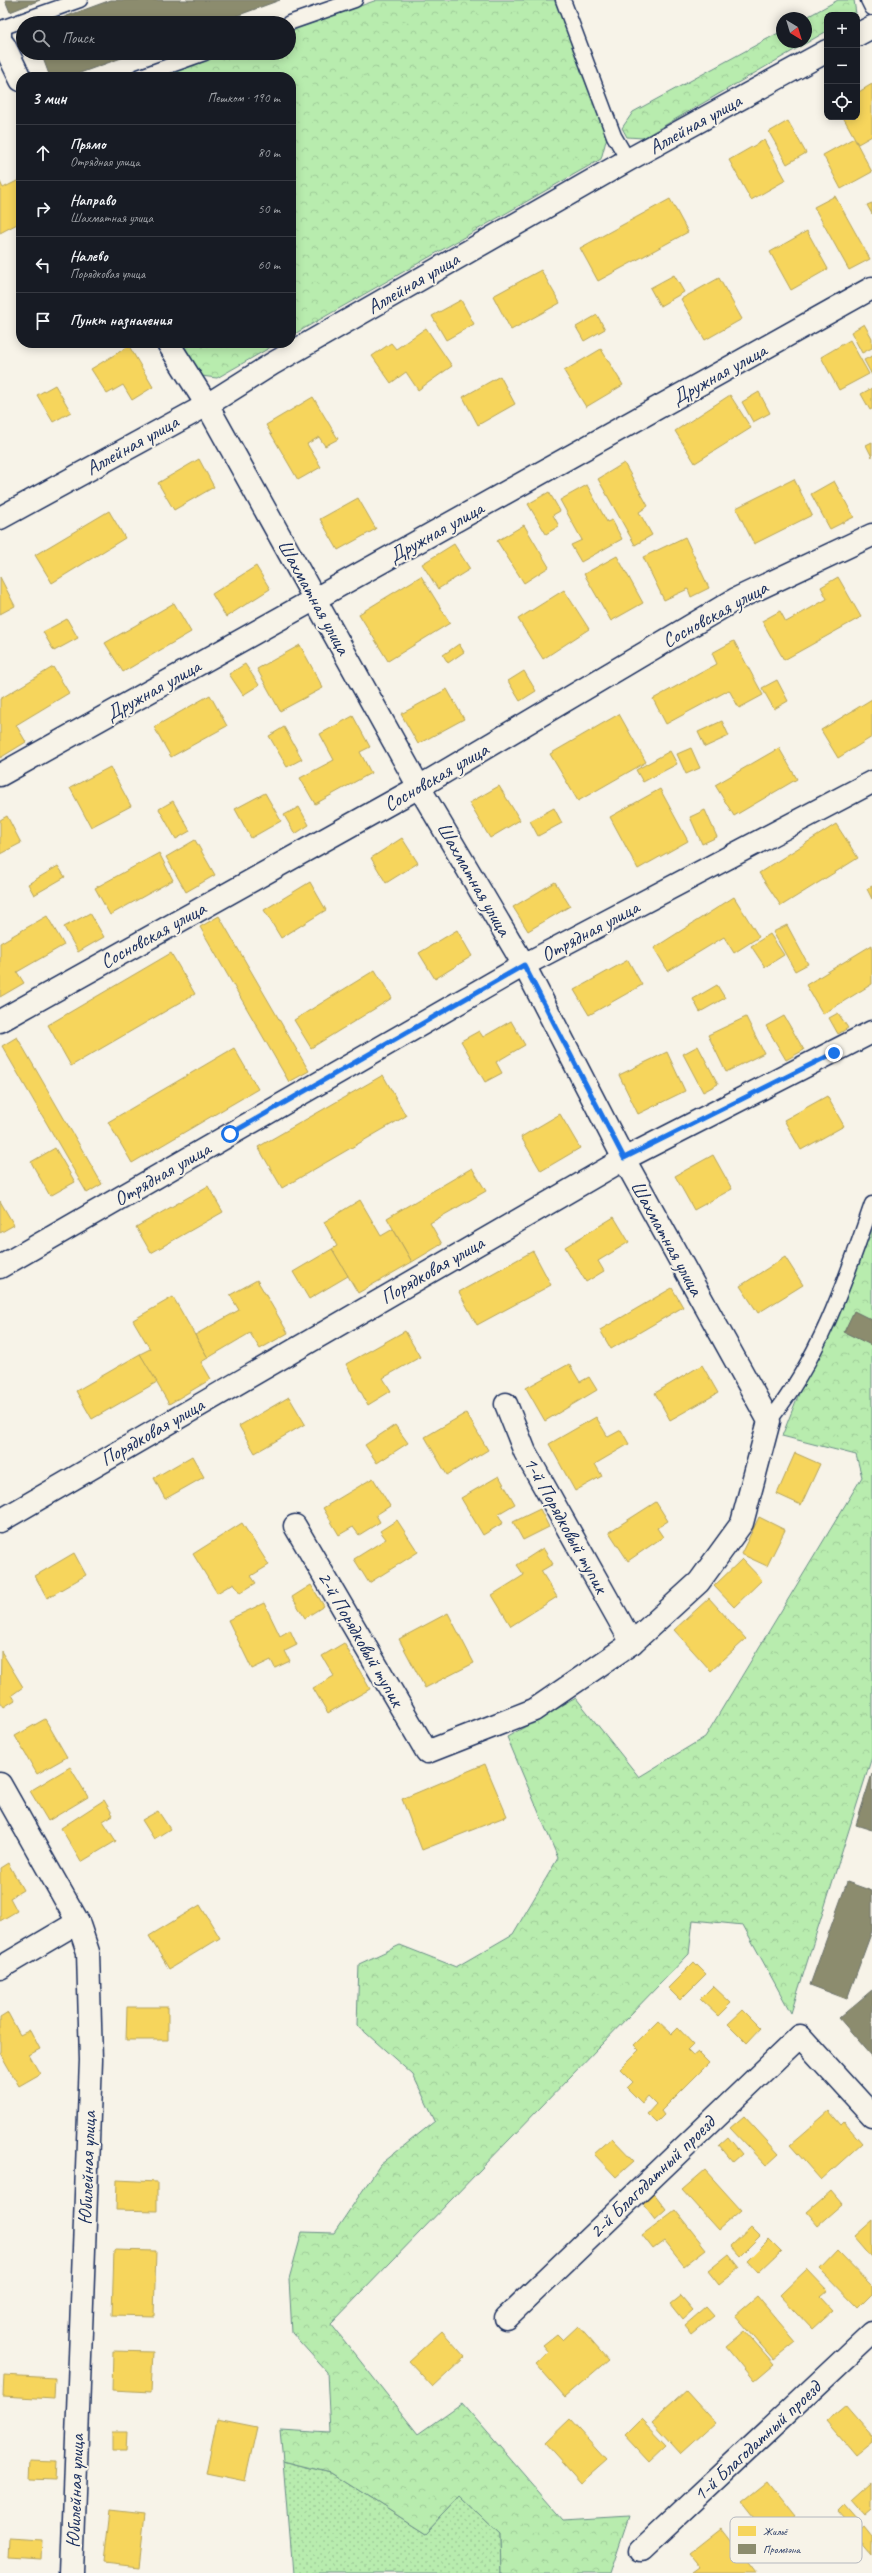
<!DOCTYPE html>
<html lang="ru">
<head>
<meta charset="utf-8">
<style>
	body { margin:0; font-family:Caveat,sans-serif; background:#242831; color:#f1f3f6 }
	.controls { position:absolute; right:12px; top:12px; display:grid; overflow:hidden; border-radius:8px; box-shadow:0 2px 10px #0003 }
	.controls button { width:36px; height:36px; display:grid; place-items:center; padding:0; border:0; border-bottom:1px solid #363941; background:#171b24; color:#f1f3f6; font:20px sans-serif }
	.compass { position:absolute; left:776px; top:12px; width:36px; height:36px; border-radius:50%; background:#171b24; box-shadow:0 2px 10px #0003; rotate:142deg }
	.stop { position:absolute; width:12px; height:12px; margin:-9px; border:3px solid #1a73e8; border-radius:50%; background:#fff }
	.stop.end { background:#1a73e8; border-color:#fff; box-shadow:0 1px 4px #0008 }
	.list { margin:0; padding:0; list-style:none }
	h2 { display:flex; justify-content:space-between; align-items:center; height:52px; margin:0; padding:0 16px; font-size:17px }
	h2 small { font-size:13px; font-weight:400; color:#9ea1a6 }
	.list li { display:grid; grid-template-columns:26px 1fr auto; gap:12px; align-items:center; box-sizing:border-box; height:56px; padding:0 16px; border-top:1px solid #363941 }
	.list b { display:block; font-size:15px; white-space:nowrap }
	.list p { margin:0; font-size:13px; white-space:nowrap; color:#9ea1a6 }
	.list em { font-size:13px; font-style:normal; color:#9ea1a6 }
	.icon { flex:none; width:22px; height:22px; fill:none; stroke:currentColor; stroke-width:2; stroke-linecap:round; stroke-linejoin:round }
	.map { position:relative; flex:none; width:872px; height:2573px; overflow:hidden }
	.search { position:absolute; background:#171b24; box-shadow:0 2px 10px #0003; left:16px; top:16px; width:280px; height:44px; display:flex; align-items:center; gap:10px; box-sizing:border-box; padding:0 14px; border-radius:22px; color:#9ea1a6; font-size:15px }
	.panel { position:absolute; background:#171b24; box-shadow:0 2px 10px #0003; left:16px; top:72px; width:280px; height:276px; border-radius:16px }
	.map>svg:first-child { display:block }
</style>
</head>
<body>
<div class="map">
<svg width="872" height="2573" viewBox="0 0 872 2573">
	<defs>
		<pattern id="grass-dots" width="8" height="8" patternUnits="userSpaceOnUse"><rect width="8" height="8" fill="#b8ecae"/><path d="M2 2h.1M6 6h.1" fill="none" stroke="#9ecb98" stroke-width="1.8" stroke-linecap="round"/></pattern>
		<pattern id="forest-crowns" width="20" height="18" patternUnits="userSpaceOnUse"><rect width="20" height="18" fill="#b8ecae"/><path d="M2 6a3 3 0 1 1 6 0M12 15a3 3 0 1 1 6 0" fill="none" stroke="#9ecb98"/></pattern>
	</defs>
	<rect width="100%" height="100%" fill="#f7f3e8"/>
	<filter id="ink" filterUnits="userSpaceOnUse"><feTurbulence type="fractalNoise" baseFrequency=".025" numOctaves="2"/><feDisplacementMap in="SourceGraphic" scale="8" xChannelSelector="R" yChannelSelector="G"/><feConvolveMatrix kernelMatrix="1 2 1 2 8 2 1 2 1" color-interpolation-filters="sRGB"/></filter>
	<g filter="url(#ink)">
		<!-- grass -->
		<polygon fill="url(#grass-dots)" stroke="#6a8e86" points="283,2461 331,2473 425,2533 460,2496 500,2534 501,2573 292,2573"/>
		<!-- forest -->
		<g fill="url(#forest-crowns)" stroke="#6a8e86">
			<polygon points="377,0 557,0 607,137 601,159 291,336 291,77 158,77 226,53 289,53 289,31"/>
			<polygon points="838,0 854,0 856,14 827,15 827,31 643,138 627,137 622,128 633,112 782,31 782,42 806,42 805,18"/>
			<polygon points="182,343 278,343 217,378 201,376"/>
			<polygon points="872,1211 872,1757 791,2013 743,1925 693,1920 689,1954 331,2324 418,2434 462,2403 563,2520 629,2516 610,2573 501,2573 500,2534 460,2496 425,2533 331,2473 283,2461 280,2430 330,2433 327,2372 292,2333 289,2279 302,2232 334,2233 380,2165 435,2121 413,2075 357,2025 359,1964 400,1945 456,1967 513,1934 558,1858 507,1737 576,1698 639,1777 705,1737 862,1477 856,1455 782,1436"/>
		</g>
		<!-- homes -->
		<g fill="#f6d55c" stroke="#b4a35d">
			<polygon points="872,84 872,136 858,144 843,117 857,117 857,93"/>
			<polygon points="788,121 806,153 787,164 769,132"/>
			<polygon points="854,138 872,172 841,189 823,155"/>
			<polygon points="764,140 786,180 751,200 729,160"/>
			<polygon points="21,179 21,222 0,233 0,182 3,188"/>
			<polygon points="835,196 870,259 849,270 814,207"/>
			<polygon points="670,199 688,232 598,281 580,248"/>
			<polygon points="872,203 872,214 867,205"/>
			<polygon points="807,231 828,269 791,290 770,252"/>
			<polygon points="541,270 560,303 511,330 493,296"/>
			<polygon points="674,275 684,292 660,306 650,288"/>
			<polygon points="719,278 742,319 705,340 681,299"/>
			<polygon points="461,300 474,324 446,340 432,316"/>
			<polygon points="597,315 605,329 584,341 576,327"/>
			<polygon points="864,324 872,338 872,348 862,353 851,332"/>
			<polygon points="426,328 452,366 418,390 406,372 391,383 372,356 391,343 396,349"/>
			<polygon points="850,340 869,374 839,390 821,357"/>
			<polygon points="129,346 153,387 132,400 123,385 107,394 91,369"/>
			<polygon points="601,349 623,385 586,407 564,371"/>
			<polygon points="872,356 872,375 864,360"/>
			<polygon points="500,376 515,404 478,425 463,397"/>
			<polygon points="55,385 71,412 53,422 37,395"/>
			<polygon points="872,388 872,409 870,410 861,394"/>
			<polygon points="759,392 770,413 753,422 742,402"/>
			<polygon points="730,395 751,428 695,463 675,431"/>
			<polygon points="313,397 338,439 325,446 319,437 307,444 321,467 298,480 266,425"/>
			<polygon points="872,442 872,457 866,445"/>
			<polygon points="199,459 214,487 174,510 158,483"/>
			<polygon points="624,463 648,506 639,512 652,535 635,545 598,479"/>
			<polygon points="794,479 812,515 754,544 736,508"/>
			<polygon points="834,481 854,517 830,529 811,494"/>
			<polygon points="587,485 607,522 612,520 622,539 581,562 571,545 582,540 560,500"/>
			<polygon points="549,492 560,511 553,515 559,526 546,534 528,504"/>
			<polygon points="358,498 376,529 338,550 320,519"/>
			<polygon points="109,511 125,538 52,583 35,555"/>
			<polygon points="524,525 549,567 524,583 497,541"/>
			<polygon points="685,537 709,588 691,597 688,589 664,600 643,557"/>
			<polygon points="454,544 470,569 438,589 422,564"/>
			<polygon points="617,556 643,603 611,621 584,574"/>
			<polygon points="256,566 270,589 226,617 212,594"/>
			<polygon points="421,576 450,623 388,661 359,614"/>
			<polygon points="0,577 15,606 0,614"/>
			<polygon points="838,577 861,617 784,660 762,621 780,611 786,622 827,599 821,587"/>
			<polygon points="564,590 589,629 543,659 518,619"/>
			<polygon points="174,603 191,632 123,672 105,643"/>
			<polygon points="67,619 78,638 54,651 43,632"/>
			<polygon points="734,641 763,695 739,708 729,690 666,724 653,699 717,664 712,653"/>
			<polygon points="459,644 464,652 448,663 443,655"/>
			<polygon points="300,645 323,688 280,711 257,669"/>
			<polygon points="245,664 259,685 243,695 229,674"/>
			<polygon points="53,667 69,693 16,725 26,742 0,758 0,699"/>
			<polygon points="524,671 536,691 520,701 508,681"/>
			<polygon points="777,680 788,701 774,709 762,688"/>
			<polygon points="447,689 464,719 418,744 401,714"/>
			<polygon points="210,695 227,726 171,757 154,727"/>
			<polygon points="872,699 872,737 838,758 821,730"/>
			<polygon points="619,714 646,762 578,801 550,754"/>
			<polygon points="353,716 370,747 360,752 371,773 315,804 300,778 334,760 320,734"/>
			<polygon points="722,721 729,736 705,747 698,732"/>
			<polygon points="284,727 302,759 287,767 269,736"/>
			<polygon points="691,748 700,768 686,774 677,754"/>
			<polygon points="779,748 797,779 734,816 715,785"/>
			<polygon points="670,751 677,764 643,782 636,770"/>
			<polygon points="110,767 131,806 91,827 70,788"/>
			<polygon points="499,786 520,820 490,838 469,803"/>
			<polygon points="660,789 688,841 638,869 610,817"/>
			<polygon points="265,793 281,821 251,838 235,809"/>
			<polygon points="173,801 190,831 176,839 159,809"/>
			<polygon points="299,807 309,825 295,834 284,815"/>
			<polygon points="554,808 562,823 538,836 530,821"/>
			<polygon points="705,810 717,837 702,844 690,817"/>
			<polygon points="7,816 21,843 0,854 0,820"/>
			<polygon points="836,824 858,858 781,906 759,873"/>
			<polygon points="402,838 418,863 386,883 371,858"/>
			<polygon points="195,840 215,875 186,892 166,857"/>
			<polygon points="159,853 173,880 110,915 95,888"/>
			<polygon points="58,866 65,877 34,895 28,884"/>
			<polygon points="310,882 326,910 281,938 264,910"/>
			<polygon points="555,882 570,906 528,931 513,907"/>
			<polygon points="872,886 872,899 867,889"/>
			<polygon points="734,897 759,937 734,953 724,937 668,971 654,948"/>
			<polygon points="90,913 104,937 78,952 64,927"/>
			<polygon points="47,916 64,945 17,972 24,983 0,997 0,943"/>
			<polygon points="219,916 309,1071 289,1082 200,927"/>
			<polygon points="787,925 808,964 795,971 773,932"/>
			<polygon points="457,930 472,956 435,979 419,953"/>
			<polygon points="770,934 784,955 765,967 751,946"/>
			<polygon points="872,945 872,984 823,1014 806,985"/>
			<polygon points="171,953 195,994 71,1066 48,1025"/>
			<polygon points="628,960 642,985 589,1015 574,990"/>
			<polygon points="375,970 392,998 311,1048 294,1020"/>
			<polygon points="717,985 725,998 700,1012 693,999"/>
			<polygon points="838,1013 848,1028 838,1034 829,1018"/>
			<polygon points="784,1016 804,1050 786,1060 766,1026"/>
			<polygon points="746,1017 764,1053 726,1072 708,1035"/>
			<polygon points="511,1021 525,1045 496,1062 502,1073 485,1082 461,1041 479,1031 483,1037"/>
			<polygon points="17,1037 102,1184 87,1193 2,1046"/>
			<polygon points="698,1046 718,1084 703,1092 683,1054"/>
			<polygon points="234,1048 258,1089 132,1163 108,1122"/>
			<polygon points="667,1052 685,1091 638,1114 619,1075"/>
			<polygon points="383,1075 406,1116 282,1188 258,1147"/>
			<polygon points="827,1096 844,1126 801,1150 784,1120"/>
			<polygon points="560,1114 580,1148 541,1171 521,1137"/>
			<polygon points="55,1148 75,1182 50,1196 31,1162"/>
			<polygon points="713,1155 732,1189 694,1210 675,1176"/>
			<polygon points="472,1168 486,1191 430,1223 442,1244 412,1262 387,1218"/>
			<polygon points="208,1186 223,1212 151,1253 136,1227"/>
			<polygon points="360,1200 381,1236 393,1229 412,1262 358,1293 332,1249 337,1246 324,1222"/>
			<polygon points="0,1201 14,1225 0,1233"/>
			<polygon points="614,1217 629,1242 598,1261 604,1271 586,1282 565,1247"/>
			<polygon points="332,1249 348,1276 309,1299 293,1272"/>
			<polygon points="533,1251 551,1285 477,1325 459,1292"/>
			<polygon points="785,1257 803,1285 758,1313 740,1286"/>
			<polygon points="257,1280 288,1333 260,1349 250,1333 208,1358 195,1335 239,1310 230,1295"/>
			<polygon points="672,1288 683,1307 611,1349 600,1330"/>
			<polygon points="173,1297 208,1358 201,1362 211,1379 169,1404 140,1354 150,1349 133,1320"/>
			<polygon points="405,1331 420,1357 383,1378 391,1391 368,1405 346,1364"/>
			<polygon points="140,1354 157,1382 92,1419 76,1391"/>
			<polygon points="569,1364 580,1382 589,1377 597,1390 545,1421 526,1388"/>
			<polygon points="702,1365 718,1393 670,1420 655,1393"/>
			<polygon points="289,1397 305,1424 255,1453 239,1426"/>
			<polygon points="466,1413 488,1450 447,1475 425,1437"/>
			<polygon points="596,1417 608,1437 621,1430 629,1444 595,1464 602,1476 575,1491 549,1444"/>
			<polygon points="395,1425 408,1443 377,1463 365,1445"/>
			<polygon points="795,1453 820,1464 801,1505 777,1494"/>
			<polygon points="192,1456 204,1477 165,1499 154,1478"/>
			<polygon points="499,1476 515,1504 498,1514 503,1523 483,1535 461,1498"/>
			<polygon points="373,1478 390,1506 376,1515 380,1522 359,1535 353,1527 339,1535 323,1508"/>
			<polygon points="656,1502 668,1521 657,1528 663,1537 628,1561 609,1532"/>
			<polygon points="540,1509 549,1527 523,1540 513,1522"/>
			<polygon points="759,1517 785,1530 767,1566 741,1554"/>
			<polygon points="397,1520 418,1552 369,1583 354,1559 386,1539 380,1531"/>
			<polygon points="242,1523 269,1565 251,1576 256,1583 240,1593 234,1583 217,1593 193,1554"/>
			<polygon points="543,1548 553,1564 541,1571 557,1597 511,1626 492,1595 524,1575 517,1565"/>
			<polygon points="74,1553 86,1575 47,1598 35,1576"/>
			<polygon points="742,1559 762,1580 734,1607 714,1586"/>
			<polygon points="311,1585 324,1606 305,1618 292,1597"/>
			<polygon points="709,1598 746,1639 711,1671 674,1630"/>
			<polygon points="264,1603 280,1636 290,1630 297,1645 285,1651 290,1661 275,1668 271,1660 252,1669 228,1620"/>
			<polygon points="448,1613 474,1663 425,1688 399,1639"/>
			<polygon points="344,1643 370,1689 328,1713 313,1688 334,1676 322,1656"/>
			<polygon points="1,1651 23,1687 12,1695 15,1700 4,1707 0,1701"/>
			<polygon points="45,1719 67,1757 37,1774 15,1736"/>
			<polygon points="485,1764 507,1816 422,1850 402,1799"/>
			<polygon points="70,1767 88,1797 48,1821 30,1791"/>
			<polygon points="104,1800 113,1815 103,1821 116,1841 81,1862 61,1828"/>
			<polygon points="158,1811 170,1829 154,1839 142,1820"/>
			<polygon points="8,1863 23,1890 10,1898 17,1911 0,1921 0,1868"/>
			<polygon points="200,1905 220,1938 169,1969 149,1936"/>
			<polygon points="694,1962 706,1974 680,2000 668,1988"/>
			<polygon points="713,1986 731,2003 718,2016 700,1999"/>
			<polygon points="127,2007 168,2007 168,2040 126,2040"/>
			<polygon points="743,2010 761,2028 747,2043 728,2024"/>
			<polygon points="8,2013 20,2035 30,2030 40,2049 29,2055 40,2074 19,2086 0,2053 0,2018"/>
			<polygon points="658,2021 672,2034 678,2028 693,2044 687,2050 693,2056 698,2052 709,2063 661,2111 664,2115 656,2123 647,2114 656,2104 648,2096 642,2103 627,2088 633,2082 620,2069 639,2050 634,2045"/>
			<polygon points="829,2111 841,2125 844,2122 862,2143 821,2180 790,2145"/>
			<polygon points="744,2116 779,2154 766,2166 730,2128"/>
			<polygon points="728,2137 742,2154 733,2162 719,2145"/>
			<polygon points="612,2138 634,2161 616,2177 594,2154"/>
			<polygon points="705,2170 741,2210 718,2230 682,2190"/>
			<polygon points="117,2180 157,2182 157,2211 116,2210"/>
			<polygon points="831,2191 842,2204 818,2225 807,2212"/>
			<polygon points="653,2192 666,2209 655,2219 641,2201"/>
			<polygon points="675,2210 706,2249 684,2266 664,2241 653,2249 642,2235"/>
			<polygon points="872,2220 872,2257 854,2236"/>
			<polygon points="751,2227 760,2236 740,2256 731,2246"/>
			<polygon points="769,2239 781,2251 758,2273 747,2261"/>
			<polygon points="114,2250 156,2251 154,2316 112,2315"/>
			<polygon points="837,2251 872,2287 872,2294 858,2308 820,2269"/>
			<polygon points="729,2254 740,2268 719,2285 708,2271"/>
			<polygon points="807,2269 828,2291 821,2297 833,2310 812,2329 780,2295"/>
			<polygon points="681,2296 693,2310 683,2319 671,2304"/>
			<polygon points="757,2296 796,2342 774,2360 735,2315"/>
			<polygon points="706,2307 714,2316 691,2335 684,2326"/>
			<polygon points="578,2326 608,2360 565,2397 536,2364 549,2352 543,2345 557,2334 563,2340"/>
			<polygon points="442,2331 465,2357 433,2387 409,2361"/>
			<polygon points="745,2331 774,2364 754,2381 726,2347"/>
			<polygon points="113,2351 153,2352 151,2392 112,2390"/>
			<polygon points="4,2375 55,2378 54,2399 3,2396"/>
			<polygon points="686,2391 715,2423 681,2454 652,2422"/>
			<polygon points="846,2406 872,2436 872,2441 855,2455 827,2422"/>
			<polygon points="217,2419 257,2427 245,2481 206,2473"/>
			<polygon points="570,2419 607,2460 581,2483 545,2443"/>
			<polygon points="641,2419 666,2445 649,2461 625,2435"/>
			<polygon points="112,2432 127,2432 126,2451 112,2451"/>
			<polygon points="30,2461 56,2462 55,2480 29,2479"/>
			<polygon points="767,2482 795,2517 770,2537 742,2502"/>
			<polygon points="872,2483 872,2510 865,2516 852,2501"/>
			<polygon points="844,2505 858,2521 852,2527 838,2511"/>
			<polygon points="110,2511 145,2515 139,2566 104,2562"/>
			<polygon points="721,2527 757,2573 693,2573 700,2568 688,2553"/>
			<polygon points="864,2527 872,2537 872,2555 855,2535"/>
			<polygon points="8,2538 42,2540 41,2559 7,2557"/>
		</g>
		<!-- industry -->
		<g fill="#8c8c6e" stroke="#6a7069">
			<polygon points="5,0 40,0 10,12"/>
			<polygon points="111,0 280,0 217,23 48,23"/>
			<polygon points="41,53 135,53 69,77 50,77"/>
			<polygon points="854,1311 872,1320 871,1345 844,1332"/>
			<polygon points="872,1774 872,1830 856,1825"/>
			<polygon points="847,1882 872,1891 872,1931 847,1999 810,1985"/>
			<polygon points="872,1990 872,2056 839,2018"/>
		</g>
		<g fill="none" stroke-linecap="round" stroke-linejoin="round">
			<defs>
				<g id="lane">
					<polyline points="563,0 614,136 628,160"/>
					<polyline points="868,0 872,8"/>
					<polyline points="289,23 355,0"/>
					<polyline points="4,45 4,27 80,0"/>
					<polyline points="138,77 205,53"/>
					<path d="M769,1421C820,1358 846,1279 872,1204"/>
				</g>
				<g id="street">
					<polyline points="0,43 4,45 21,80"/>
					<polyline points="168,343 207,405 419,787 524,965 624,1159 769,1421 742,1523 699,1582 632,1643 534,1710 427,1752 295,1526"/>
					<polyline points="0,775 872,288"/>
					<polyline points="0,1021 419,787 736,599 872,535"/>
					<polyline points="0,1267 524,965 872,782"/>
					<polyline points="506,1404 525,1452 632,1643"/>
					<polyline points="0,1521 624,1159 872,1032"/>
					<polyline points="0,1784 78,1922 88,1952 91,2060 72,2573"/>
					<polyline points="0,1968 78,1922"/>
					<polyline points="506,2318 800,2036 872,2115"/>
					<polyline points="641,2550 872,2333"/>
				</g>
				<g id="secondary">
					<polyline points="857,35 872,27"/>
					<polyline points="0,518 207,405 272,364 628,160 827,51"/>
				</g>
			</defs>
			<!-- lane casing -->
			<use href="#lane" stroke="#1b2f5e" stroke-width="17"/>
			<!-- street casing -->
			<use href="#street" stroke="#1b2f5e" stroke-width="25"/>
			<!-- secondary casing -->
			<use href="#secondary" stroke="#1b2f5e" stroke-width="25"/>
			<!-- lane -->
			<use href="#lane" stroke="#f7f3e8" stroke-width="14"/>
			<!-- street -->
			<use href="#street" stroke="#f7f3e8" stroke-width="22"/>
			<!-- secondary -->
			<use href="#secondary" stroke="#f7f3e8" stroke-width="22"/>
		</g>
	</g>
	<g fill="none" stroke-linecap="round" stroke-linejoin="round" filter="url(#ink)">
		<!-- route -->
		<polyline stroke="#1a73e8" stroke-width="5" points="230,1134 524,965 624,1158 834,1053"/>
	</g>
	<g text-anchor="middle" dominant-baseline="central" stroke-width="4" stroke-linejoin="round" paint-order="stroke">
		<!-- street labels -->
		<g font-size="20" fill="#1b2f5e" stroke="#f7f3e8">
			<text transform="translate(695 124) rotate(-29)">Аллейная улица</text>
			<text transform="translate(413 283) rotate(-30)">Аллейная улица</text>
			<text transform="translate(719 374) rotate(-29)">Дружная улица</text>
			<text transform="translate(132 445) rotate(-29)">Аллейная улица</text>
			<text transform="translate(436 532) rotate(-29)">Дружная улица</text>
			<text transform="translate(314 597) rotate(61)">Шахматная улица</text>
			<text transform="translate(715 614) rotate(-29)">Сосновская улица</text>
			<text transform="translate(153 690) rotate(-29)">Дружная улица</text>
			<text transform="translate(436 777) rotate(-30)">Сосновская улица</text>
			<text transform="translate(474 879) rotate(60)">Шахматная улица</text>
			<text transform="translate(590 931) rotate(-28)">Отрядная улица</text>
			<text transform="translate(153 935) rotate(-29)">Сосновская улица</text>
			<text transform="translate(162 1174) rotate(-30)">Отрядная улица</text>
			<text transform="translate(667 1238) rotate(61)">Шахматная улица</text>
			<text transform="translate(432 1270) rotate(-30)">Порядковая улица</text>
			<text transform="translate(152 1432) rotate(-30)">Порядковая улица</text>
			<text transform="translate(566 1525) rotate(61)">1-й Порядковый тупик</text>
			<text transform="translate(361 1639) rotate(60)">2-й Порядковый тупик</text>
			<text transform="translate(87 2168) rotate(-88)">Юбилейная улица</text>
			<text transform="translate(652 2177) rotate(-44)">2-й Благодатный проезд</text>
			<text transform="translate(757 2441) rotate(-43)">1-й Благодатный проезд</text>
			<text transform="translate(75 2491) rotate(-88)">Юбилейная улица</text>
		</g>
	</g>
	<!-- legend -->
	<rect x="730" y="2517" width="132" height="46" rx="6" fill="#f7f3e8" stroke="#b5b8bf" stroke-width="1"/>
	<rect x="738" y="2526" width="18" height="10" fill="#f6d55c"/>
	<rect x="738" y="2544" width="18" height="10" fill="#8c8c6e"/>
	<g font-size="11" fill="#1b2f5e">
		<text x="763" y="2535">Жильё</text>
		<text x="763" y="2553">Промзона</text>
	</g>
</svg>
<div class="controls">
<button>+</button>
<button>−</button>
<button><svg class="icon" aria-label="locate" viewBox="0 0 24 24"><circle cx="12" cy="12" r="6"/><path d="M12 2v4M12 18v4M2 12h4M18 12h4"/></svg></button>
</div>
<svg class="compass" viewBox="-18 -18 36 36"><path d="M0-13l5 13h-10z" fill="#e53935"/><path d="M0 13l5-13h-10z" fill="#9ea1a6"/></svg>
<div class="stop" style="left:230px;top:1134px"></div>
<div class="stop end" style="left:834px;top:1053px"></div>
<div class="search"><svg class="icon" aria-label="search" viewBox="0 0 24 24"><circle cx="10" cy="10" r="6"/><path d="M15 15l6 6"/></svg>Поиск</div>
<section class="panel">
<h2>3 мин<small>Пешком · 190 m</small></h2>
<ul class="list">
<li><svg class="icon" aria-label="ahead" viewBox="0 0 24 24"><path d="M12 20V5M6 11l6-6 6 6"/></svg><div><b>Прямо</b><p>Отрядная улица</p></div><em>80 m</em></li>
<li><svg class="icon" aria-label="right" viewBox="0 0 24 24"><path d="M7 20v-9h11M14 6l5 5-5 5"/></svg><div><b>Направо</b><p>Шахматная улица</p></div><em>50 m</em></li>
<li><svg class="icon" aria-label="left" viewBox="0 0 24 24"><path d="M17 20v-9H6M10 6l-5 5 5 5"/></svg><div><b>Налево</b><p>Порядковая улица</p></div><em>60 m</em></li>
<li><svg class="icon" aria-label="arrive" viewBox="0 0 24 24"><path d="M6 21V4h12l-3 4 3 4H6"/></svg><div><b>Пункт назначения</b></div></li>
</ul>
</section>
</div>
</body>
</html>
